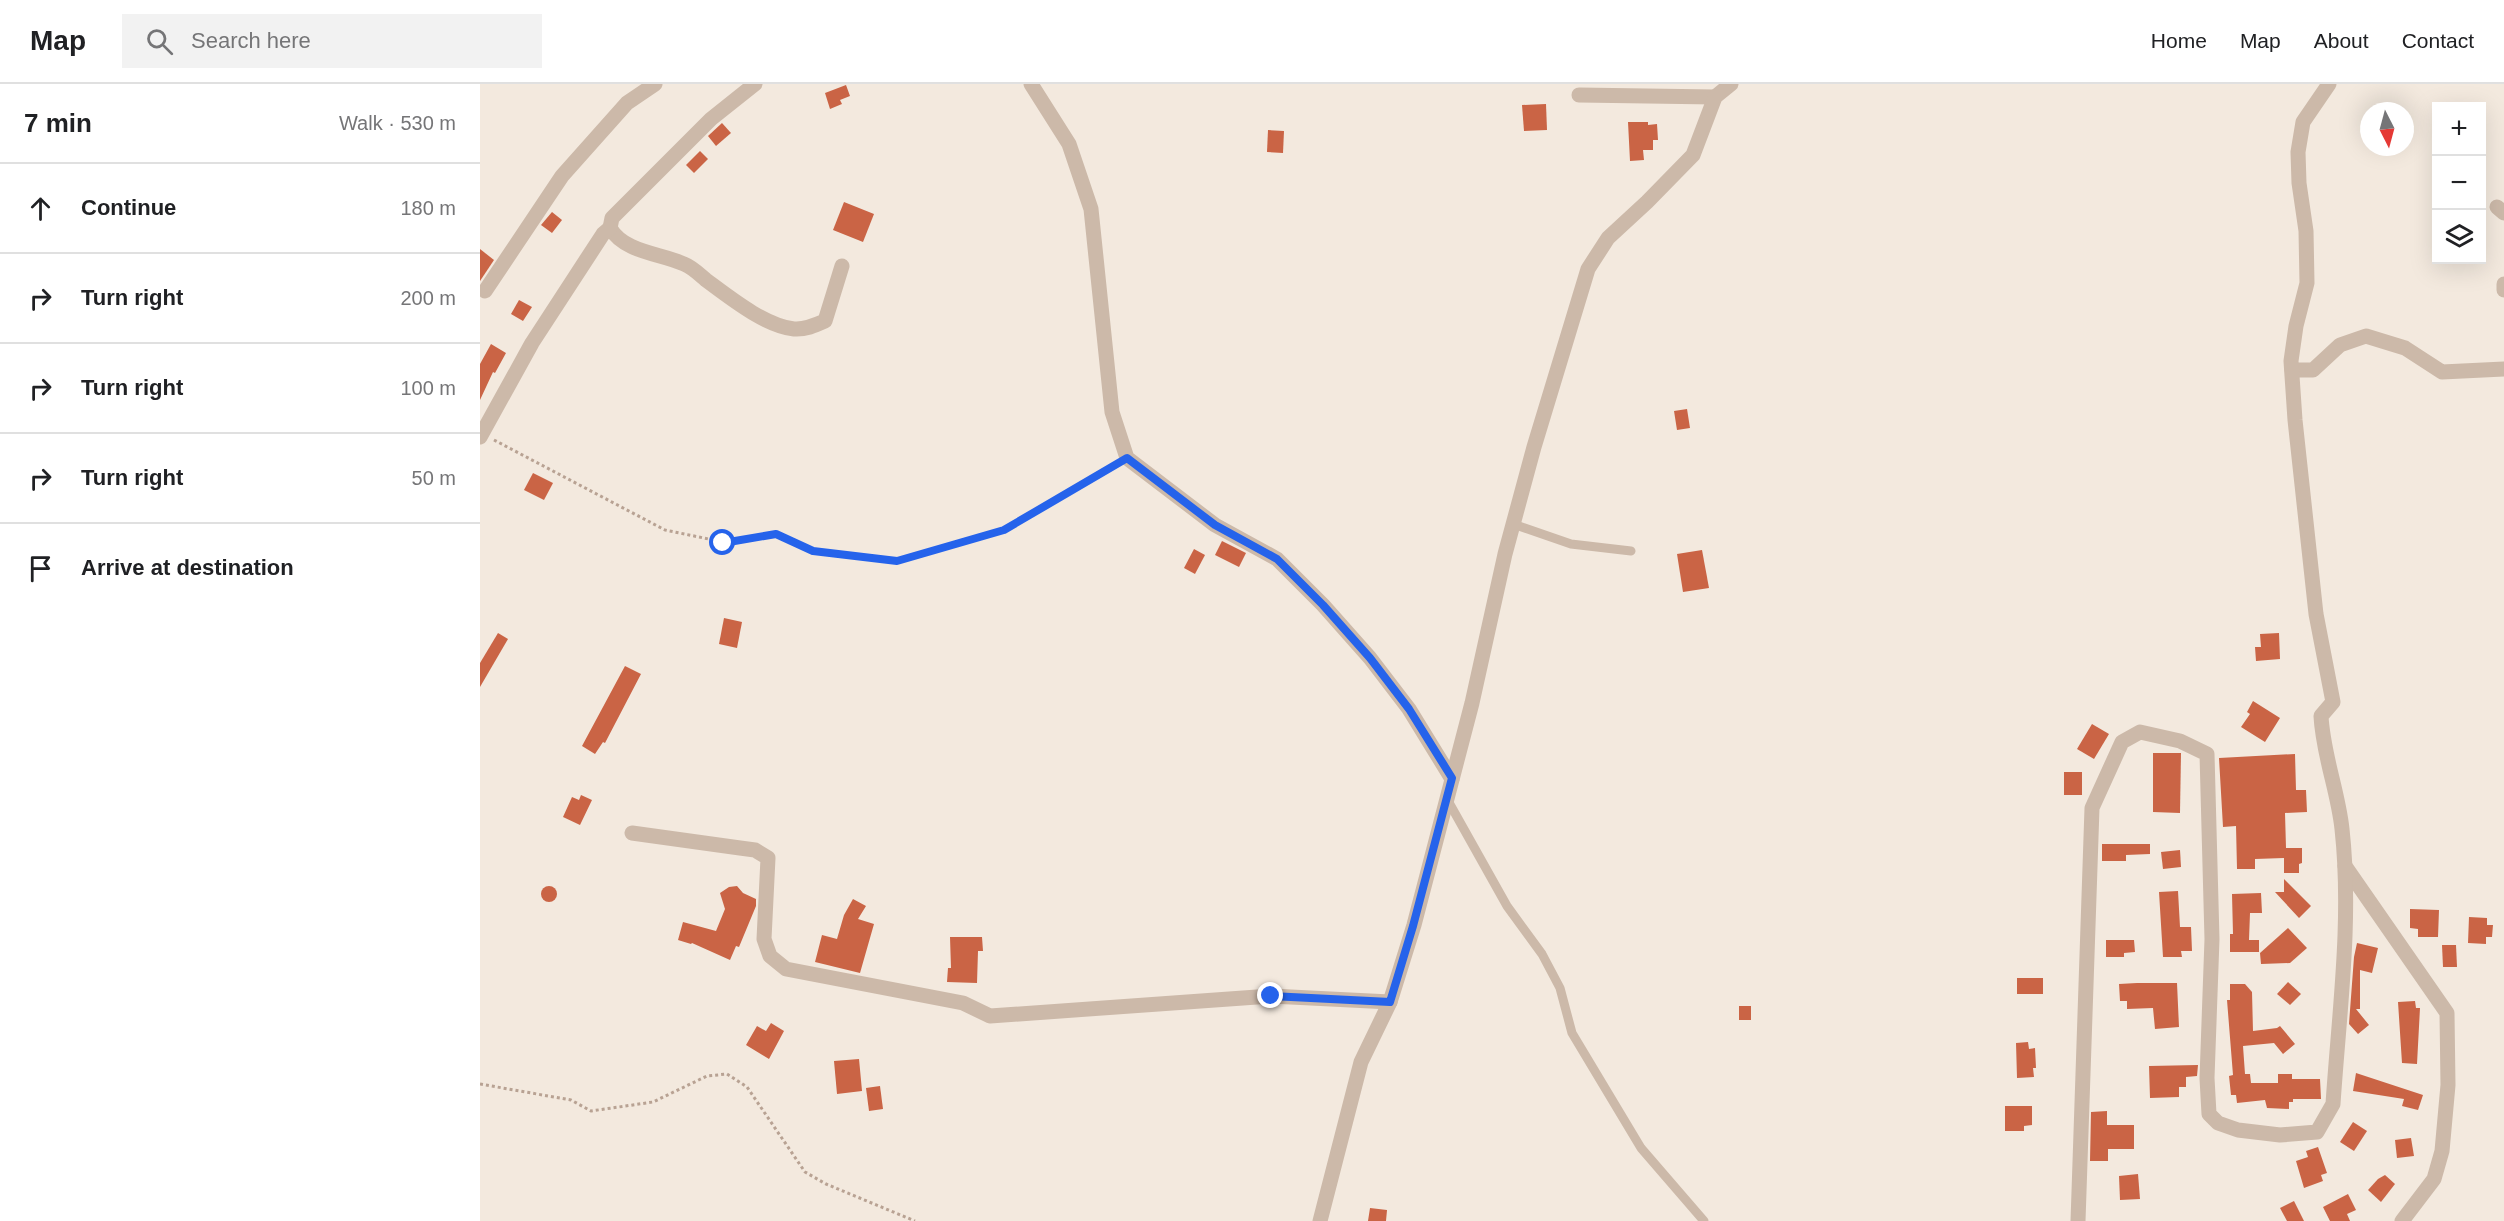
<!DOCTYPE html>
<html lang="en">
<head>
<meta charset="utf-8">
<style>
	body { margin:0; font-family:Helvetica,sans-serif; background:#f2f2f2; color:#202124 }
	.controls { position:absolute; right:18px; top:18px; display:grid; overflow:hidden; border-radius:0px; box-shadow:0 6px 24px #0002 }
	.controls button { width:54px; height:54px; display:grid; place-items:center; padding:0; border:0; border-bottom:2px solid #e0e0e0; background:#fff; color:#202124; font:30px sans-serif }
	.compass { position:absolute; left:1880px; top:18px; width:54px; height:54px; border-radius:50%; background:#fff; box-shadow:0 6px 24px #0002; rotate:174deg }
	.stop { position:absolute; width:18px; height:18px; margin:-14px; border:4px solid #2563eb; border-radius:50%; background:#fff }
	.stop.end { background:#2563eb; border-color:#fff; box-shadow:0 2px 6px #0008 }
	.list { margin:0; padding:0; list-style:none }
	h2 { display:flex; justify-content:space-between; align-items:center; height:78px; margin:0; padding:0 24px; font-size:26px }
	h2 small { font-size:20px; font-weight:400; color:#757577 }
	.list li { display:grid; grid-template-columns:39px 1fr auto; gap:18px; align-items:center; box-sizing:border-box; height:90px; padding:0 24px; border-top:2px solid #e0e0e0 }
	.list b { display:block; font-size:22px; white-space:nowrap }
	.list em { font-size:20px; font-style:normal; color:#757577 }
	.icon { flex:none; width:33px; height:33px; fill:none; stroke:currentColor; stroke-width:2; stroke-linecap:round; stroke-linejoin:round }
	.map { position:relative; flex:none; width:2024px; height:1137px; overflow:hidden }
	header { display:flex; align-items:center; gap:36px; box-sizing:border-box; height:84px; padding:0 30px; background:#fff; border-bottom:2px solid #e0e0e0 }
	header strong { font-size:28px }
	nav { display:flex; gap:33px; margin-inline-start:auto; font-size:21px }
	.search { width:420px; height:54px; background:#f2f2f2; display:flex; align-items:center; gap:15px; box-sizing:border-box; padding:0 21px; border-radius:0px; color:#757577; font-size:22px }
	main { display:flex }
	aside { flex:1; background:#fff }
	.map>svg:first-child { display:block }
</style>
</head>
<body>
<header>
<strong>Map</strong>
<div class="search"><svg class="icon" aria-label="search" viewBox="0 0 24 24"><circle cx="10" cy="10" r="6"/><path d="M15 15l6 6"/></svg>Search here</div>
<nav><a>Home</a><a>Map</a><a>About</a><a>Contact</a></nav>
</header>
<main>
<aside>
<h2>7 min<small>Walk · 530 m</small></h2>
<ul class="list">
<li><svg class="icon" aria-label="ahead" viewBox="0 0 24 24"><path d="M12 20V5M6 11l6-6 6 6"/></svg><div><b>Continue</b></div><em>180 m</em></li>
<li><svg class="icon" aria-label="right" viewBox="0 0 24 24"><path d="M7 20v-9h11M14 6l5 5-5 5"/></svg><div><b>Turn right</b></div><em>200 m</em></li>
<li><svg class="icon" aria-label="right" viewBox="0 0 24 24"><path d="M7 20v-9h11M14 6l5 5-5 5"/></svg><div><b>Turn right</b></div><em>100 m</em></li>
<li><svg class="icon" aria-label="right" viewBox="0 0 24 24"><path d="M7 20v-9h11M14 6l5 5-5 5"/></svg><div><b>Turn right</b></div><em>50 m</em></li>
<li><svg class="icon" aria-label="arrive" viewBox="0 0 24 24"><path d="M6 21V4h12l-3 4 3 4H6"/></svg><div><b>Arrive at destination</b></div></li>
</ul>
</aside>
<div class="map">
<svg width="2024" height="1137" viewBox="0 0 2024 1137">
	<rect width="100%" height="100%" fill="#f3e9de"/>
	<!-- building -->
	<g fill="#ca6445">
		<polygon points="366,1 370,12 360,16 362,20 350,25 345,9"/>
		<polygon points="1066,20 1067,46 1044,47 1042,21"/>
		<polygon points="1148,38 1168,38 1168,41 1177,40 1178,56 1173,56 1173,66 1163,66 1164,76 1150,77"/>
		<polygon points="242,39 251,49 236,62 228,52"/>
		<polygon points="788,46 804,47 803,69 787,68"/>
		<polygon points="220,67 228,75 214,89 206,81"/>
		<polygon points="364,118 394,130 383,158 353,146"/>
		<polygon points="72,128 82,136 72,149 61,141"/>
		<polygon points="0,165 14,176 0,197"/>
		<polygon points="39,216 52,223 43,237 31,230"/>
		<polygon points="11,260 26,269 15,289 13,288 0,316 0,280"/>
		<polygon points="1207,325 1210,344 1197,346 1194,327"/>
		<polygon points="53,389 73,399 64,416 44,406"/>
		<polygon points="742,457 766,469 759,483 735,471"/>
		<polygon points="714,465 725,471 715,490 704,484"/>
		<polygon points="1222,466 1229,504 1203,508 1197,470"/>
		<polygon points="244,534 262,538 257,564 239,560"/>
		<polygon points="18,549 28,555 0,603 0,579"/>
		<polygon points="1799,549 1800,575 1776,577 1775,563 1781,563 1780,550"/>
		<polygon points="145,582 161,590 125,659 123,658 115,670 102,662"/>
		<polygon points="1773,617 1800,634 1785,658 1761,643 1770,630 1767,628"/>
		<polygon points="1612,640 1629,650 1614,675 1597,665"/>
		<polygon points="1673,669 1701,669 1700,729 1673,728"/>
		<polygon points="1815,670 1816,706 1826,706 1827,728 1805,729 1806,764 1822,764 1822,779 1819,780 1819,789 1804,789 1804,774 1775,775 1775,785 1757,785 1756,742 1743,743 1739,674"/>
		<rect x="1584" y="688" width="18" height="23"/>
		<polygon points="101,711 112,716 100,741 83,733 92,713 99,716"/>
		<polygon points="1622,760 1670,760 1670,770 1646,771 1646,777 1622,777"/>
		<polygon points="1700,766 1701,783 1683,785 1681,768"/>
		<polygon points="1804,795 1831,822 1819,834 1795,808 1804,808"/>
		<circle cx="69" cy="810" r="8"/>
		<polygon points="257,802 263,809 276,815 276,822 259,863 256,862 250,876 212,859 211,860 198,856 203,838 236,847 245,825 240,809 249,803"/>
		<polygon points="1698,807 1700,843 1711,843 1712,867 1701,867 1702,873 1683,873 1679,808"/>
		<polygon points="1781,809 1782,829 1770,829 1769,856 1779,856 1779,868 1750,868 1750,850 1753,850 1752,810"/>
		<polygon points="373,815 386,822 378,835 394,840 380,889 335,878 342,851 357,855 364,831"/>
		<polygon points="1930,825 1959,826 1958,853 1938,853 1938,845 1930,844"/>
		<polygon points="1989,833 2007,834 2007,841 2013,841 2012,853 2006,853 2006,860 1988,859"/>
		<polygon points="1808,844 1827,864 1810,879 1781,880 1780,869"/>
		<polygon points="470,853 502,853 503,867 498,867 497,899 467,898 468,884 471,884"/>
		<polygon points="1626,856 1654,856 1655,868 1644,869 1644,873 1626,873"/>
		<polygon points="1877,859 1898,864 1892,889 1880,886 1880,925 1876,925 1889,941 1878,950 1869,940 1874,873"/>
		<polygon points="1962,861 1976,861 1977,883 1963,883"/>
		<rect x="1537" y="894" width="26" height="16"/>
		<polygon points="1808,898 1821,910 1810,921 1797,910"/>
		<polygon points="1657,899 1697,899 1699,943 1675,945 1673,924 1647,925 1647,917 1640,917 1639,900"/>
		<polygon points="1750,900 1765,900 1772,908 1773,947 1797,944 1800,942 1815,960 1803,970 1794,959 1763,962 1765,990 1770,990 1771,999 1798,999 1798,990 1812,990 1812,995 1840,995 1841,1015 1813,1015 1813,1018 1809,1018 1809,1025 1787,1024 1785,1016 1757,1019 1756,1011 1751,1011 1749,992 1753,991 1747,916 1750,916"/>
		<polygon points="1935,917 1936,924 1940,924 1937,980 1922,979 1918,918"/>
		<rect x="1259" y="922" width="12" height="14"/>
		<polygon points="291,939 304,947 289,975 266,961 277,942 286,947"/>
		<polygon points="1548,958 1549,965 1555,964 1556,984 1553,984 1554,993 1537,994 1536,959"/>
		<polygon points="379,975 382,1007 357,1010 354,977"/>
		<polygon points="1718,981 1717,992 1706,993 1706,1003 1699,1003 1699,1013 1670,1014 1669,982"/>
		<polygon points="1876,989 1943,1011 1938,1026 1922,1022 1924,1015 1873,1007"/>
		<polygon points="400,1002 403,1025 389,1027 386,1004"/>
		<polygon points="1525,1022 1552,1022 1552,1041 1544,1042 1544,1047 1525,1047"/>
		<polygon points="1627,1027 1627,1041 1654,1041 1654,1065 1628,1065 1628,1077 1610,1077 1611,1028"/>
		<polygon points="1873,1038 1887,1047 1874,1067 1860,1058"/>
		<polygon points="1931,1054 1934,1072 1917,1074 1915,1056"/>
		<polygon points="1838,1063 1847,1089 1841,1091 1843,1097 1824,1104 1816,1077 1828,1073 1826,1067"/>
		<polygon points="1658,1090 1660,1115 1640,1116 1639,1092"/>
		<polygon points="1905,1091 1915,1100 1901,1118 1888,1106 1898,1095"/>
		<polygon points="1868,1110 1876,1126 1867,1130 1870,1137 1850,1137 1843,1123"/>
		<polygon points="1814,1117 1824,1137 1807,1137 1800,1124"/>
		<polygon points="890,1124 907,1126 906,1137 888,1137"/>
	</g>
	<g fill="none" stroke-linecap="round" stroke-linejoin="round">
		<!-- path -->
		<g stroke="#b8a293" stroke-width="3" stroke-dasharray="3 3" stroke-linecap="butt">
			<polyline points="14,356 185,446 243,458 296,450 333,467 417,477 524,446 635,381"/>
			<polyline points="0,1000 91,1016 111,1027 173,1018 227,992 247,990 267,1003 325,1088 346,1100 435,1137"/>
		</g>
		<!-- service -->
		<g stroke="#ccb9a9" stroke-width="9">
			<polyline points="1033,440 1091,460 1151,467"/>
			<polyline points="967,715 1027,822 1062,870 1080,904 1092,949 1161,1064 1224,1137"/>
		</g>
		<!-- minor -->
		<g stroke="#ccb9a9" stroke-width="15">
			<path d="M275,0L231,35L132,134L130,144C145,169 180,169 204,180C212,183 219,190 226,196C249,213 285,242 314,245C325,246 336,241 345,237L362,182"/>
			<polyline points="551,0 589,60 611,125 632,328 647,374 735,441 797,475 843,521 890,574 929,625 972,695"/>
			<polyline points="1099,11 1235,13"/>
			<polyline points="2017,123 2024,129"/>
			<polyline points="2024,200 2024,206"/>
			<polyline points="5,207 82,92 147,19 175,0"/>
			<polyline points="1812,286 1833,286 1860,261 1886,252 1925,264 1962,288 2024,285"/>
			<polyline points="0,353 52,259 123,150 130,144"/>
			<polyline points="152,749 260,764 275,766 288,774 284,855 290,872 306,885 483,919 510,932 791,912 910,918"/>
			<polyline points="1865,782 1967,929 1968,1001 1962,1067 1954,1095 1922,1137"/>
			<polyline points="840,1137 881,978 910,918 934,841 992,619 1025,470 1054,363 1108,185 1128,154 1167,118 1213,71 1235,13 1251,0"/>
			<path d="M1598,1137L1612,724L1642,658L1660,648L1700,657L1727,670L1732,855L1727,994L1729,1030L1738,1039L1758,1046L1800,1051L1837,1048L1853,1020C1859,929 1872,836 1862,745C1858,707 1843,671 1841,632L1853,618L1836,530L1815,336L1811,277L1816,242L1827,199L1826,147L1819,99L1818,68L1823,38L1849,0"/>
		</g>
	</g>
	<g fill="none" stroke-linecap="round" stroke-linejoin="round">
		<!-- route -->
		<polyline stroke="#2563eb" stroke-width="8" points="243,459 296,450 333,467 417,477 524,446 647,374 735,441 797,475 843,521 890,574 929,625 972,694 933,842 910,918 791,912"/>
	</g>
</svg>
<div class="controls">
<button>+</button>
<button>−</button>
<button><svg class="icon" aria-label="layers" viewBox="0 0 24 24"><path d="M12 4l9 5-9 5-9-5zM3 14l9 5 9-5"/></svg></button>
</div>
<svg class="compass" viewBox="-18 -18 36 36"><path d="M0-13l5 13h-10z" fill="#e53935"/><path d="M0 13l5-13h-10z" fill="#757577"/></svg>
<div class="stop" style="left:243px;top:459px"></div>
<div class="stop end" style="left:791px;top:912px"></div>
</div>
</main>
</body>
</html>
